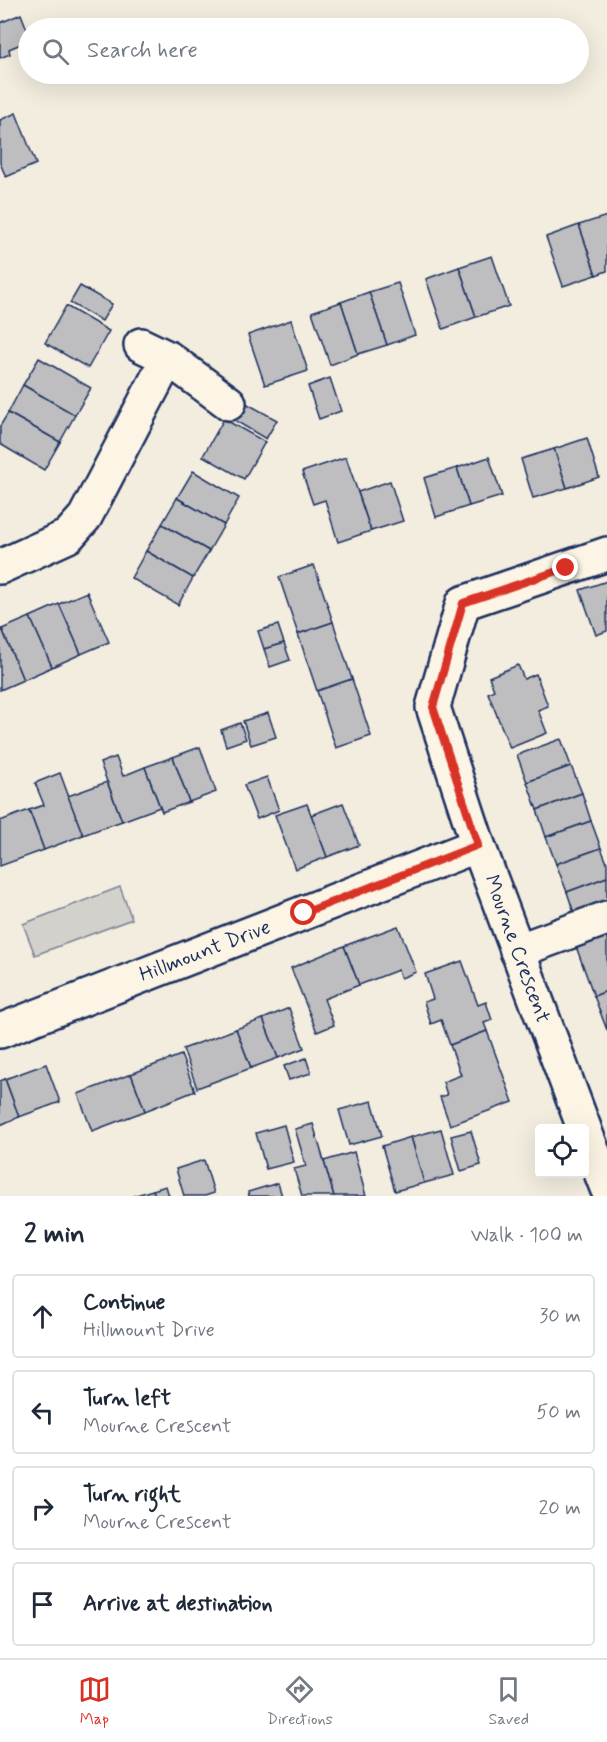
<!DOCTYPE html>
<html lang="en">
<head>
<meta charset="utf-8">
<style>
	body { margin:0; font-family:Mynerve,sans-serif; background:#f2f2f3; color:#1f2937 }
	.controls { position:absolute; right:18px; bottom:18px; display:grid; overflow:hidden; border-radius:6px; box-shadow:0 6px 24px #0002 }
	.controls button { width:54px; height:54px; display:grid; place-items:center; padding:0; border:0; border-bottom:2px solid #e0e1e3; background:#fff; color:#1f2937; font:30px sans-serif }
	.stop { position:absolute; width:18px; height:18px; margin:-14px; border:4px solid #d93025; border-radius:50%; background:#fff }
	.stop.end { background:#d93025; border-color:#fff; box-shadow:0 2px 6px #0008 }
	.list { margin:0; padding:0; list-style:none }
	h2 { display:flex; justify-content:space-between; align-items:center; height:78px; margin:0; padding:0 24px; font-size:26px }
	h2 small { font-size:20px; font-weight:400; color:#747a83 }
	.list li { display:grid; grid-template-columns:39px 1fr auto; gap:18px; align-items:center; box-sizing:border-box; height:84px; margin:0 12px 12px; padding:0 12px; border:2px solid #e0e1e3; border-radius:6px }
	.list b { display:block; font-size:22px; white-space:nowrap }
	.list p { margin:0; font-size:20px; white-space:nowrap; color:#747a83 }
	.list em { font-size:20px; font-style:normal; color:#747a83 }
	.icon { flex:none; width:33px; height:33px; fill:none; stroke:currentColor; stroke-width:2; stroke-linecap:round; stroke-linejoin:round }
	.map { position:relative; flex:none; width:607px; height:1196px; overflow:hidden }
	.search { position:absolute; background:#fff; box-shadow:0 6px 24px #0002; left:18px; right:18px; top:18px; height:66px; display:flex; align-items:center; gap:15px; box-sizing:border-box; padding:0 21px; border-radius:33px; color:#747a83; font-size:22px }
	.sheet { height:462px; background:#fff }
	nav { display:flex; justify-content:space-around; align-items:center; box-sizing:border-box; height:84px; border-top:2px solid #e0e1e3; background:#fff; font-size:16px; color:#747a83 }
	nav a { display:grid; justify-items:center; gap:3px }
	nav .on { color:#d93025 }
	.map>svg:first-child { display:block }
</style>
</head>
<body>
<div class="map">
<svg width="607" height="1196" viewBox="0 0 607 1196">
	<rect width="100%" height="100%" fill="#f3ede0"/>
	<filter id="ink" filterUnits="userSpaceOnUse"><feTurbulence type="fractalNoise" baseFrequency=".0167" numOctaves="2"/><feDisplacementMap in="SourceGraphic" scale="12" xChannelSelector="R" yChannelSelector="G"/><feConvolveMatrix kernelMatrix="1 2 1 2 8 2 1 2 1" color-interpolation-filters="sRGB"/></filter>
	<g filter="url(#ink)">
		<!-- green -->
		<polygon fill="#d3d1cc" stroke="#778095" stroke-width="1.5" points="120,887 132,919 35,955 23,924"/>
		<!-- building -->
		<g fill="#bebec0" stroke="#1b2f5e" stroke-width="1.5">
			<polygon points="21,14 28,32 28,41 9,49 10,54 0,58 0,23"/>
			<polygon points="16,113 36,164 6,177 0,163 0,120"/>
			<polygon points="607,216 607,271 596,275 579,225"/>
			<polygon points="579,225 596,275 563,286 546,237"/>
			<polygon points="492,256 509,306 476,317 459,267"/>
			<polygon points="459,267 476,317 443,329 426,279"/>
			<polygon points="398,283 415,335 387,345 369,292"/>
			<polygon points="80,286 112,304 102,321 70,303"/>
			<polygon points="369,292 387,345 358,354 341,302"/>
			<polygon points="341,302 358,354 330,365 312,312"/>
			<polygon points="66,306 109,331 88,368 45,343"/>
			<polygon points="291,320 308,371 265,385 248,335"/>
			<polygon points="39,358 91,388 75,415 23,385"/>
			<polygon points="330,378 341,411 319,419 308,386"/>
			<polygon points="23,385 75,415 60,442 8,413"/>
			<polygon points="244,402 277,420 266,439 234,420"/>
			<polygon points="8,413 60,442 44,470 0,444 0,426"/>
			<polygon points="224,419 265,442 244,479 203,456"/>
			<polygon points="587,438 599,477 567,488 554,449"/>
			<polygon points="554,449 567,488 533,498 521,459"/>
			<polygon points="346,457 371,531 338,542 325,500 313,504 302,472"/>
			<polygon points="489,457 502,496 469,506 457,468"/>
			<polygon points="457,468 469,506 436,517 424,478"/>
			<polygon points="193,471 239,498 224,525 177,498"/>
			<polygon points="390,481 403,521 371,531 358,492"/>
			<polygon points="177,498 224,525 209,551 162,524"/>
			<polygon points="162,524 209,551 193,578 146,551"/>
			<polygon points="146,551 193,578 178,605 131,578"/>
			<polygon points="314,565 333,622 298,634 279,577"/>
			<polygon points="607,581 607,631 596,635 580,590"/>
			<polygon points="87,592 109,642 81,654 59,604"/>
			<polygon points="59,604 81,654 52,667 30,617"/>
			<polygon points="30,617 52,667 23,680 2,629"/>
			<polygon points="333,622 352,679 317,691 298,634"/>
			<polygon points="278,625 284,643 264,649 258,631"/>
			<polygon points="2,629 23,680 0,690 0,630"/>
			<polygon points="284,643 290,660 270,667 264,649"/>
			<polygon points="518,665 524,679 536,674 548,706 538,710 547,733 510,748 488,693 494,690 489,677"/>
			<polygon points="352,679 371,736 336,748 317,691"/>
			<polygon points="268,713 276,737 251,745 243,721"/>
			<polygon points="240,723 246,739 226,746 221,730"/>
			<polygon points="561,739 571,766 527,782 517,755"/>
			<polygon points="200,747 216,792 189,802 173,757"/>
			<polygon points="116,757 123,776 145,767 160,807 122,821 100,763"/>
			<polygon points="173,757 189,802 162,812 145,767"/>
			<polygon points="571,766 582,793 537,810 527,782"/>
			<polygon points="60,773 83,835 44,850 29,810 44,805 35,783"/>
			<polygon points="267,777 279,810 257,819 244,785"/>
			<polygon points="107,782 122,821 83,835 68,796"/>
			<polygon points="582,793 591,821 546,837 537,810"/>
			<polygon points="343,803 359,845 327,857 311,815"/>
			<polygon points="307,804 327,857 295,869 275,815"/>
			<polygon points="29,810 44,850 0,866 0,821"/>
			<polygon points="591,821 601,848 556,864 546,837"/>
			<polygon points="601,848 607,863 607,877 567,892 556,864"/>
			<polygon points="607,877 607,908 576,919 567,892"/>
			<polygon points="398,926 416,972 401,978 398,970 359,985 344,946"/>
			<polygon points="607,929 607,991 594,996 574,941"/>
			<polygon points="344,946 359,985 324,999 334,1025 317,1032 291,968"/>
			<polygon points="462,961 478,1005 486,1002 492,1020 484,1023 487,1031 450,1045 441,1020 431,1024 424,1002 433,999 425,974"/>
			<polygon points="607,991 607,1030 594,996"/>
			<polygon points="289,1008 304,1048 278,1058 263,1019"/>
			<polygon points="263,1019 278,1058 251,1068 236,1029"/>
			<polygon points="236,1029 251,1068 197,1088 183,1049"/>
			<polygon points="487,1031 513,1102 450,1125 440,1097 447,1095 443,1082 461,1075 450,1045"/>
			<polygon points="181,1055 195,1091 145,1111 131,1074"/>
			<polygon points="306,1058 311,1073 289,1080 284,1066"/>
			<polygon points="46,1064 60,1102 19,1117 5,1079"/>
			<polygon points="131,1074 145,1111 92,1131 78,1094"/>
			<polygon points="5,1079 19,1117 0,1125 0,1081"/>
			<polygon points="372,1101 382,1136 349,1145 339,1110"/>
			<polygon points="313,1124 324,1161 334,1196 302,1196 294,1169 306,1166 295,1129"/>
			<polygon points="284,1125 294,1162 266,1169 256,1133"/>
			<polygon points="441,1129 454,1175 424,1183 411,1137"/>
			<polygon points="471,1131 481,1165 461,1171 451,1136"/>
			<polygon points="411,1137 424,1183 395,1191 382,1146"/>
			<polygon points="354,1152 366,1196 334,1196 324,1161"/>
			<polygon points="204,1160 214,1193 205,1196 184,1196 176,1169"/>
			<polygon points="278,1183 282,1196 249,1196 248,1192"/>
			<polygon points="166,1186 169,1196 155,1196 153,1190"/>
			<polygon points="153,1190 155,1196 133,1196"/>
		</g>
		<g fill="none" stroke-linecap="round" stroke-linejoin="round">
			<defs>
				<g id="minor">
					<polyline points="141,345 168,358 229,403"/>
					<polyline points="0,567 68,536 85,517 168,358"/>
					<polyline points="517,951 607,918"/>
					<polyline points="0,1031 478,845"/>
					<polyline points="584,1128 478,845 433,707 463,603 607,554"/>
					<polyline points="584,1129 607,1188"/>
				</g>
			</defs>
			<!-- minor casing -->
			<use href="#minor" stroke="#1b2f5e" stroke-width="38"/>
			<!-- minor -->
			<use href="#minor" stroke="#fcf5e5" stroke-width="33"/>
		</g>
	</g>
	<g fill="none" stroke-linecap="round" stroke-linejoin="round" filter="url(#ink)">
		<!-- route -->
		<polyline stroke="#d93025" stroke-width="8" points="304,913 478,845 433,707 463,603 566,568"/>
	</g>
	<g text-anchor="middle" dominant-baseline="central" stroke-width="6" stroke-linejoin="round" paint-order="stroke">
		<!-- street labels -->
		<g font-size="21" fill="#1b2f5e" stroke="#fcf5e5">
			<text transform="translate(517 949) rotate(70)">Mourne Crescent</text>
			<text transform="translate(205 951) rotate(-21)">Hillmount Drive</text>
		</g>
	</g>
</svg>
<div class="controls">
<button><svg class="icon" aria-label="locate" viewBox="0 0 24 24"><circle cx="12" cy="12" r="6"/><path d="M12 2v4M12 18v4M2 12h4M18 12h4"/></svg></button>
</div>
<div class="stop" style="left:304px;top:913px"></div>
<div class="stop end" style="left:566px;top:568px"></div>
<div class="search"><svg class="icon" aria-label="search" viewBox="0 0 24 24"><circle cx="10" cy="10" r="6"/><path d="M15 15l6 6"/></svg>Search here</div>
</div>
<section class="sheet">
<h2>2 min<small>Walk · 100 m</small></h2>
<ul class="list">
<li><svg class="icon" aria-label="ahead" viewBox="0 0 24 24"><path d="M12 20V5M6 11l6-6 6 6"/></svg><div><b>Continue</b><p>Hillmount Drive</p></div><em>30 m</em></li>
<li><svg class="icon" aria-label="left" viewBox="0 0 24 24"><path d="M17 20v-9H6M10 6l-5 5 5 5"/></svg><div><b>Turn left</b><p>Mourne Crescent</p></div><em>50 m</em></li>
<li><svg class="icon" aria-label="right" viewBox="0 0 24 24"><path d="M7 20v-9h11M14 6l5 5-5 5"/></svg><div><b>Turn right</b><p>Mourne Crescent</p></div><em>20 m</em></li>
<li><svg class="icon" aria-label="arrive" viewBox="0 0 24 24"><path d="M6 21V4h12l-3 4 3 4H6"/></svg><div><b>Arrive at destination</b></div></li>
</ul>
</section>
<nav>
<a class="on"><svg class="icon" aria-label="map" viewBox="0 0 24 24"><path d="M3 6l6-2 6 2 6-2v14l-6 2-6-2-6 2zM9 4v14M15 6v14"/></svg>Map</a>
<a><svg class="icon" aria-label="directions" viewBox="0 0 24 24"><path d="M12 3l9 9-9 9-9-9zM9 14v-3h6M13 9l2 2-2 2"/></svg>Directions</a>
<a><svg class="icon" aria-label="saved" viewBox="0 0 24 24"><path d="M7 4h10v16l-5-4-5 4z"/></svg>Saved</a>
</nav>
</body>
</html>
